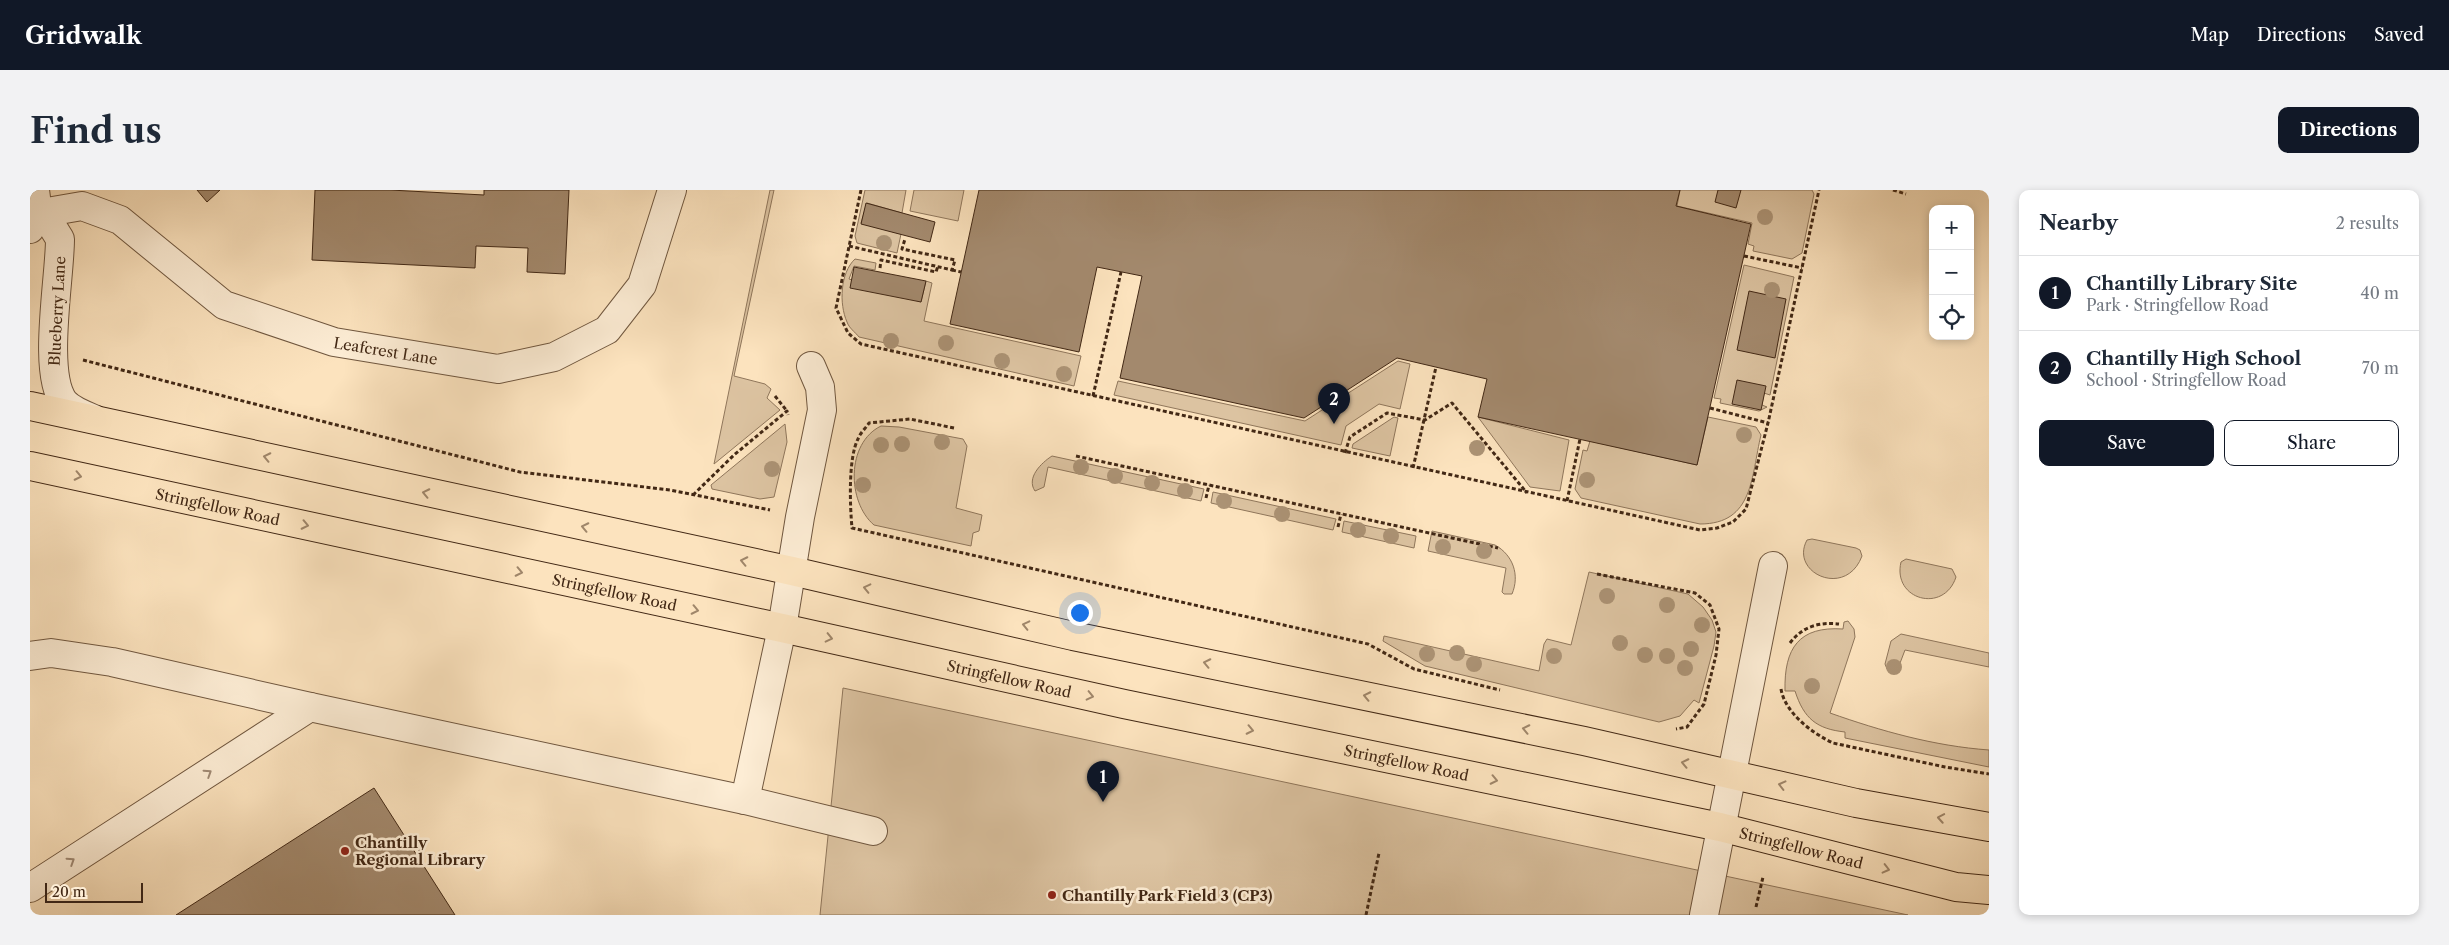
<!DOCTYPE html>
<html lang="en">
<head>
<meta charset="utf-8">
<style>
	body { margin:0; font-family:"Libre Caslon Text",serif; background:#f2f2f3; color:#1f2937 }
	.controls { position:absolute; right:15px; top:15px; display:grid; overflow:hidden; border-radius:10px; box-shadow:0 2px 8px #0003 }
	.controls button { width:45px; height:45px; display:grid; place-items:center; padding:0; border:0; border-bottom:1px solid #e0e1e3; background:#fff; color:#1f2937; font:25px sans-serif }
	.scale { position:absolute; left:15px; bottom:12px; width:98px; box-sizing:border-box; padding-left:5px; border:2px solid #422815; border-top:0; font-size:14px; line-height:18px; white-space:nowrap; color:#422815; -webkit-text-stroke:4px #fdedd5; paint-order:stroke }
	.you { position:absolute; left:1049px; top:422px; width:18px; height:18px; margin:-12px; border:4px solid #fff; border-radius:50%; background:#1a73e8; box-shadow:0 0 0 8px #1a73e833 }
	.badge { display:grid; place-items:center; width:32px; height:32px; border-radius:50%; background:#111827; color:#fff; font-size:16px; font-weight:700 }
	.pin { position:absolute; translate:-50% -41px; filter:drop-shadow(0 1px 2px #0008) }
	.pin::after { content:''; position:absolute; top:26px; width:18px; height:15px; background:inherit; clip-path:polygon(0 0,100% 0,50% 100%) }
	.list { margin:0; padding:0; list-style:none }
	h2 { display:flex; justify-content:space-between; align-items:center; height:65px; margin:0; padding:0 20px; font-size:21px }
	h2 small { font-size:16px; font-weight:400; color:#747a83 }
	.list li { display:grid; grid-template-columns:32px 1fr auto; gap:15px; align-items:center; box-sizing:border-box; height:75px; padding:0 20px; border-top:1px solid #e0e1e3 }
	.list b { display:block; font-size:19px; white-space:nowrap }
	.list p { margin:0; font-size:16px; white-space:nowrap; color:#747a83 }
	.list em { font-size:16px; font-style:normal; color:#747a83 }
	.actions { display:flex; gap:10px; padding:15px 20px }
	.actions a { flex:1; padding:11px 0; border:1px solid #111827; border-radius:10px; text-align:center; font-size:18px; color:#111827 }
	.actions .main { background:#111827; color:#fff }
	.icon { flex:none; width:28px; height:28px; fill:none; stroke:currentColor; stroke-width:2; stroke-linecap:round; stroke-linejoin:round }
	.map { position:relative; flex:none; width:1959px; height:725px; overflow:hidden; border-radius:10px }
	header { display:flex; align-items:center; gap:30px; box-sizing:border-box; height:70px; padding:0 25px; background:#111827; color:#fff }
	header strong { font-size:24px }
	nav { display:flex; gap:28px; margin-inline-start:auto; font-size:18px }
	.intro { display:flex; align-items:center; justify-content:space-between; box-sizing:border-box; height:120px; padding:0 30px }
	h1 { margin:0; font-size:35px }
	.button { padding:12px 22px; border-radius:10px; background:#111827; color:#fff; font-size:18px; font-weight:700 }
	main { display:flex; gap:30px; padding:0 30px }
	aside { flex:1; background:#fff; border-radius:10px; box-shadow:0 2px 8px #0003 }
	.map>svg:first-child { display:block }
</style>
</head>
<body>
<header>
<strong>Gridwalk</strong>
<nav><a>Map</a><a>Directions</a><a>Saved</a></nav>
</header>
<div class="intro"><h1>Find us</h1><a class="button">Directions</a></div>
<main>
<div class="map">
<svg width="1959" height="725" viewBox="0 0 1959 725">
	<rect width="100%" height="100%" fill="#fce3be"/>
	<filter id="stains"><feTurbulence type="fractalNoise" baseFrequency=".004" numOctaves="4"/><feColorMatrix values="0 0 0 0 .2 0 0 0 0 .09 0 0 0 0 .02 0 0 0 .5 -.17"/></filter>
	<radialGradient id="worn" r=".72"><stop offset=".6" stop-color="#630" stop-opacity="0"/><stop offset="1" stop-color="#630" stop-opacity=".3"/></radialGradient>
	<!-- green -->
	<g fill="#dcc3a1" stroke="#8f765b">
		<polygon points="740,0 744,0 704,186 735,194 741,199 737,208 750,220 684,274"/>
		<polygon points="835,0 876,0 872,23 837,13 831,33 871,44 867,63 827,53 825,46"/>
		<polygon points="884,0 934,0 928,31 880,21"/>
		<polygon points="1650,0 1782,0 1784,4 1772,63 1762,69 1723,61 1724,56 1718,54 1722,33 1647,16"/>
		<path d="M825,69L846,73L845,80L824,76L819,89L891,112L896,91L902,93L894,131L1051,166L1044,196L829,147C825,142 819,138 817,132C809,114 810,83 825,69Z"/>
		<polygon points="1714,75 1764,87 1740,205 1734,203 1732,215 1737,217 1729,221 1690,213 1691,209 1684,208"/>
		<polygon points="1368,171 1380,174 1370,219 1349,214 1316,236 1311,255 1084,205 1088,191 1275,231"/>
		<polygon points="1364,227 1368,228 1360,266 1322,258 1323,254"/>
		<polygon points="1448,227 1539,250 1530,301 1500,297"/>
		<path d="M1678,227L1726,237L1731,245C1721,286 1724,334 1670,334L1551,308L1545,299L1553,260L1557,261L1560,251L1667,275Z"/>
		<polygon points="755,234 757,252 744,307 730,309 682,299 681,295"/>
		<path d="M851,236L869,237L933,249L937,256L926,318L952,325L949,341L943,343L941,356L844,335C817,312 816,253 851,236Z"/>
		<path d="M1022,266L1174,299L1171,311L1018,277L1014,297L1005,301C996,288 1011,273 1022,266Z"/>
		<polygon points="1183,302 1306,329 1303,340 1181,313"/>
		<polygon points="1314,331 1386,346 1384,358 1312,342"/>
		<path d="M1402,341L1465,355C1483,365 1490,385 1482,404H1474L1472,402L1476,378L1398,361Z"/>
		<path d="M1782,349L1826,358L1830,360L1832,366C1816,409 1759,383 1777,350Z"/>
		<path d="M1876,369L1922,379L1926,387C1914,424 1862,410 1871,372Z"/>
		<polygon points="1559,382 1658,404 1673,417 1682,430 1686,442 1684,456 1669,513 1664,510 1650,526 1629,532 1395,476 1353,451 1354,446 1509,481 1514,454 1517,449 1541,455"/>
		<path d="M1818,431L1824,439L1825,447L1800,523C1851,541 1904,556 1959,560V577L1815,548V542C1787,539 1774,529 1765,501H1755C1754,458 1769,436 1813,439L1814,432Z"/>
		<polygon points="1871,444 1959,463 1959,477 1875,460 1867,481 1857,479 1855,474 1861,451"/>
		<polygon points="813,498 1878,725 790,725"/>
	</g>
	<!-- building -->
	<g fill="#a3896d" stroke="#422815">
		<polygon points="167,0 190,0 177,12"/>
		<polygon points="285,0 360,0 454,5 454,0 539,0 535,84 497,82 498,58 446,56 445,78 282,70"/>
		<polygon points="949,0 1650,0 1646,16 1721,34 1667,275 1448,227 1457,189 1367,168 1274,228 1090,188 1112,86 1067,77 1049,162 920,134"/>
		<polygon points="1688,0 1711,0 1706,18 1685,12"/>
		<polygon points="836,13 905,32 900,52 831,34"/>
		<polygon points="824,77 896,91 891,112 820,98"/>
		<polygon points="1719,101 1756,109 1745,168 1707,160"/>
		<polygon points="1707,190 1736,196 1731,220 1702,214"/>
		<polygon points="344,598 425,725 146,725"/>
	</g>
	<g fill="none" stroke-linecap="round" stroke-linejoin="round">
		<defs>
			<g id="minor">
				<path d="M8,24L22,36L30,49C30,88 12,183 34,212C41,220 54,225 64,229"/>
				<path id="s1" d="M0,25L52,16L90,30L194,115L304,152L468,179L524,167L577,140L612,95L642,0"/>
				<polyline points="0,39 8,24 5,0"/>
				<polyline points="0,466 21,463 82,472 280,517 715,610 843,641"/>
				<polyline points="715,610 752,438 770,327 792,220 790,197 781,176"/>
				<polyline points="0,698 280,517"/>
				<polyline points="1674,725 1743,376"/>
			</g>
			<g id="major">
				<polyline points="0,216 762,381 1043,446 1554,551 1826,613 1959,637"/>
				<path id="s2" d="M0,276L752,438L1094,514L1690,637L1926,697L1959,700"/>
			</g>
		</defs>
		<!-- minor casing -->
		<use href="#minor" stroke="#70573f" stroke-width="30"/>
		<!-- major casing -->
		<use href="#major" stroke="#422815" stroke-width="30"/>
		<!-- path -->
		<g stroke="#422815" stroke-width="3" stroke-dasharray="4 2.5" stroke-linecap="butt">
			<polyline points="831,0 806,118 818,143 831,154 1670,340 1687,338 1703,332 1716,319 1738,233 1789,0"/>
			<polyline points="1863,0 1876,4"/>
			<polyline points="819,56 922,80 925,70 872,59 875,49"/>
			<polyline points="1714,66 1772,78"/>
			<polyline points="850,78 851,70 906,82 908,76"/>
			<polyline points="922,80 931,82"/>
			<polyline points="53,170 490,282 640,300 740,320"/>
			<polyline points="745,206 757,221"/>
			<polyline points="1063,206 1091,82"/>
			<polyline points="1680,218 1738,233"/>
			<path d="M924,238L880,229L839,233C836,238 830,243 828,249C818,268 820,317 822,338L1338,454L1384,479L1470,500"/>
			<polyline points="1315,263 1320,247 1357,223 1395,230 1422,213 1497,303"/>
			<polyline points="1046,266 1468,358"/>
			<polyline points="1383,278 1406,177"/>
			<polyline points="663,305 704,265 757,221 758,225"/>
			<polyline points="1176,308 1179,295"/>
			<polyline points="1537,311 1550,249"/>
			<polyline points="1308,337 1311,324"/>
			<polyline points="1567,384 1665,403 1680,415 1689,439 1686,465 1674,514 1657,537 1646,539"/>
			<path d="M1760,453C1773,436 1789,432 1809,434"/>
			<path d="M1751,499C1755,523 1782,543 1803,553L1915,577L1959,584"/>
			<polyline points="1726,717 1733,687"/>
			<polyline points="1336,725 1349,663"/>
		</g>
		<!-- minor -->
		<use href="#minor" stroke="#fdedd5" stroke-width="28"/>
		<!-- major -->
		<use href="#major" stroke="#fce3be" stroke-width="28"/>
	</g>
	<!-- trees -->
	<g fill="#ab9274">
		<circle cx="1735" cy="27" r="8"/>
		<circle cx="854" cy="53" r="8"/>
		<circle cx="1742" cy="100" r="8"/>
		<circle cx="861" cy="151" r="8"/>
		<circle cx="916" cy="153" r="8"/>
		<circle cx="972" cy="171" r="8"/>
		<circle cx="1034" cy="184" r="8"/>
		<circle cx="1714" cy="245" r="8"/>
		<circle cx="912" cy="252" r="8"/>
		<circle cx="872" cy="254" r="8"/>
		<circle cx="851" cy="255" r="8"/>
		<circle cx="1447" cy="258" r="8"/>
		<circle cx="1051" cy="277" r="8"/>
		<circle cx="742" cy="279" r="8"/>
		<circle cx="1085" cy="286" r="8"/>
		<circle cx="1557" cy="290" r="8"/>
		<circle cx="1122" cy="293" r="8"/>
		<circle cx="833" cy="295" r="8"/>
		<circle cx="1155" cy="301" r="8"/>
		<circle cx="1194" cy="311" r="8"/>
		<circle cx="1252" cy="324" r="8"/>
		<circle cx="1328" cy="340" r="8"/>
		<circle cx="1361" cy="346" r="8"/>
		<circle cx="1413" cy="357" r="8"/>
		<circle cx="1454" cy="361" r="8"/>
		<circle cx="1577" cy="406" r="8"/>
		<circle cx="1637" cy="415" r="8"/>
		<circle cx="1672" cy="435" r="8"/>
		<circle cx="1590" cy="453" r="8"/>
		<circle cx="1661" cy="459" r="8"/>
		<circle cx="1427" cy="463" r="8"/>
		<circle cx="1397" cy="464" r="8"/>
		<circle cx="1615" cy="465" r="8"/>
		<circle cx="1524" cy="466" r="8"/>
		<circle cx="1637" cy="466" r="8"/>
		<circle cx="1444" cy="474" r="8"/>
		<circle cx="1864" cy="477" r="8"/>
		<circle cx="1655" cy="478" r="8"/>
		<circle cx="1782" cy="496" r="8"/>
	</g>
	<!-- one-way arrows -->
	<defs><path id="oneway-chevron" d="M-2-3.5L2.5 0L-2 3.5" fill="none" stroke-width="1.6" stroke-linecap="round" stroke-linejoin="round" transform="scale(1.25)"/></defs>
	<g stroke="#9f866a">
		<use href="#oneway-chevron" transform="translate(237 267) rotate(-168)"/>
		<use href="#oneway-chevron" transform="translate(48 286) rotate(12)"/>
		<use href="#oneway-chevron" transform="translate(396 303) rotate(-168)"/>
		<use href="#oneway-chevron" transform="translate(275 335) rotate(12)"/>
		<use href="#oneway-chevron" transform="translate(555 337) rotate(-168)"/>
		<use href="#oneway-chevron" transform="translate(714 371) rotate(-168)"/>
		<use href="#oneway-chevron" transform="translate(489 382) rotate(12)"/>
		<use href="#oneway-chevron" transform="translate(837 398) rotate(-167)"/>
		<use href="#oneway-chevron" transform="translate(665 420) rotate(12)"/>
		<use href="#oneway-chevron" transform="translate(996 435) rotate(-167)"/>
		<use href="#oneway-chevron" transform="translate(799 448) rotate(13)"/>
		<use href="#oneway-chevron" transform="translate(1177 473) rotate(-168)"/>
		<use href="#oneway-chevron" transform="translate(1060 506) rotate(13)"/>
		<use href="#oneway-chevron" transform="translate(1337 506) rotate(-168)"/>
		<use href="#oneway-chevron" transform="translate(1496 539) rotate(-168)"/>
		<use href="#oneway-chevron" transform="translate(1220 540) rotate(12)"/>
		<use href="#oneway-chevron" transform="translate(1655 573) rotate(-168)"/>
		<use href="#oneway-chevron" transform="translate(1464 590) rotate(12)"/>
		<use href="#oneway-chevron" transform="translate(1752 595) rotate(-166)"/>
		<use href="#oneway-chevron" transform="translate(1911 628) rotate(-170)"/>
		<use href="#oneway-chevron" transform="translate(1856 679) rotate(14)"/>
	</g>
	<g stroke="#a08a75">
		<use href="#oneway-chevron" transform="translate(178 583) rotate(-33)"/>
		<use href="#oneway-chevron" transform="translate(41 671) rotate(-33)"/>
	</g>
	<!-- markers -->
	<g fill="#8f2418" stroke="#fdedd5" stroke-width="2">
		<circle cx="315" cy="661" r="5"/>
		<circle cx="1022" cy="705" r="5"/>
	</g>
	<g text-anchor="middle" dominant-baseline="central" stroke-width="5" stroke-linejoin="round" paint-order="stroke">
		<!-- street labels -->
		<g font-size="15" fill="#422815" stroke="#fdedd5">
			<text transform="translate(27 121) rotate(-87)">Blueberry Lane</text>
			<text stroke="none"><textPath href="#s1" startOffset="396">Leafcrest Lane</textPath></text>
			<text stroke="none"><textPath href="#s2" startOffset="192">Stringfellow Road</textPath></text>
			<text stroke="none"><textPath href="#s2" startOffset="598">Stringfellow Road</textPath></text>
			<text stroke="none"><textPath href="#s2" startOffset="1002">Stringfellow Road</textPath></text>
			<text stroke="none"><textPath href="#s2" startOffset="1408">Stringfellow Road</textPath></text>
			<text stroke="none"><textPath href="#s2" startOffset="1812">Stringfellow Road</textPath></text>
		</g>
		<!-- poi labels -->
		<g font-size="15" font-weight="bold" fill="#422815" stroke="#fdedd5" text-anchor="start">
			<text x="325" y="652">Chantilly<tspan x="325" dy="17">Regional Library</tspan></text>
			<text x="1032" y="705">Chantilly Park Field 3 (CP3)</text>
		</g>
	</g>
	<rect width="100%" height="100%" filter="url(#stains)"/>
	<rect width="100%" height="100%" fill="url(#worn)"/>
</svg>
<div class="controls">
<button>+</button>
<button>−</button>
<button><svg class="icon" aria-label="locate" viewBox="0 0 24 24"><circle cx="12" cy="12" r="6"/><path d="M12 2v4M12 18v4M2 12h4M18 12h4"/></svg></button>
</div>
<div class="scale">20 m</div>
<div class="you"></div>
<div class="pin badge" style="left:1073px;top:612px">1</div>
<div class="pin badge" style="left:1304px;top:234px">2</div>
</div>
<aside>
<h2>Nearby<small>2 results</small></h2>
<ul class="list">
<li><span class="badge">1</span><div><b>Chantilly Library Site</b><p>Park · Stringfellow Road</p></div><em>40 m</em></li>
<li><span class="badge">2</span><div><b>Chantilly High School</b><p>School · Stringfellow Road</p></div><em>70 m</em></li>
</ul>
<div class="actions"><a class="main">Save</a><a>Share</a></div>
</aside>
</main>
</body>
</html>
